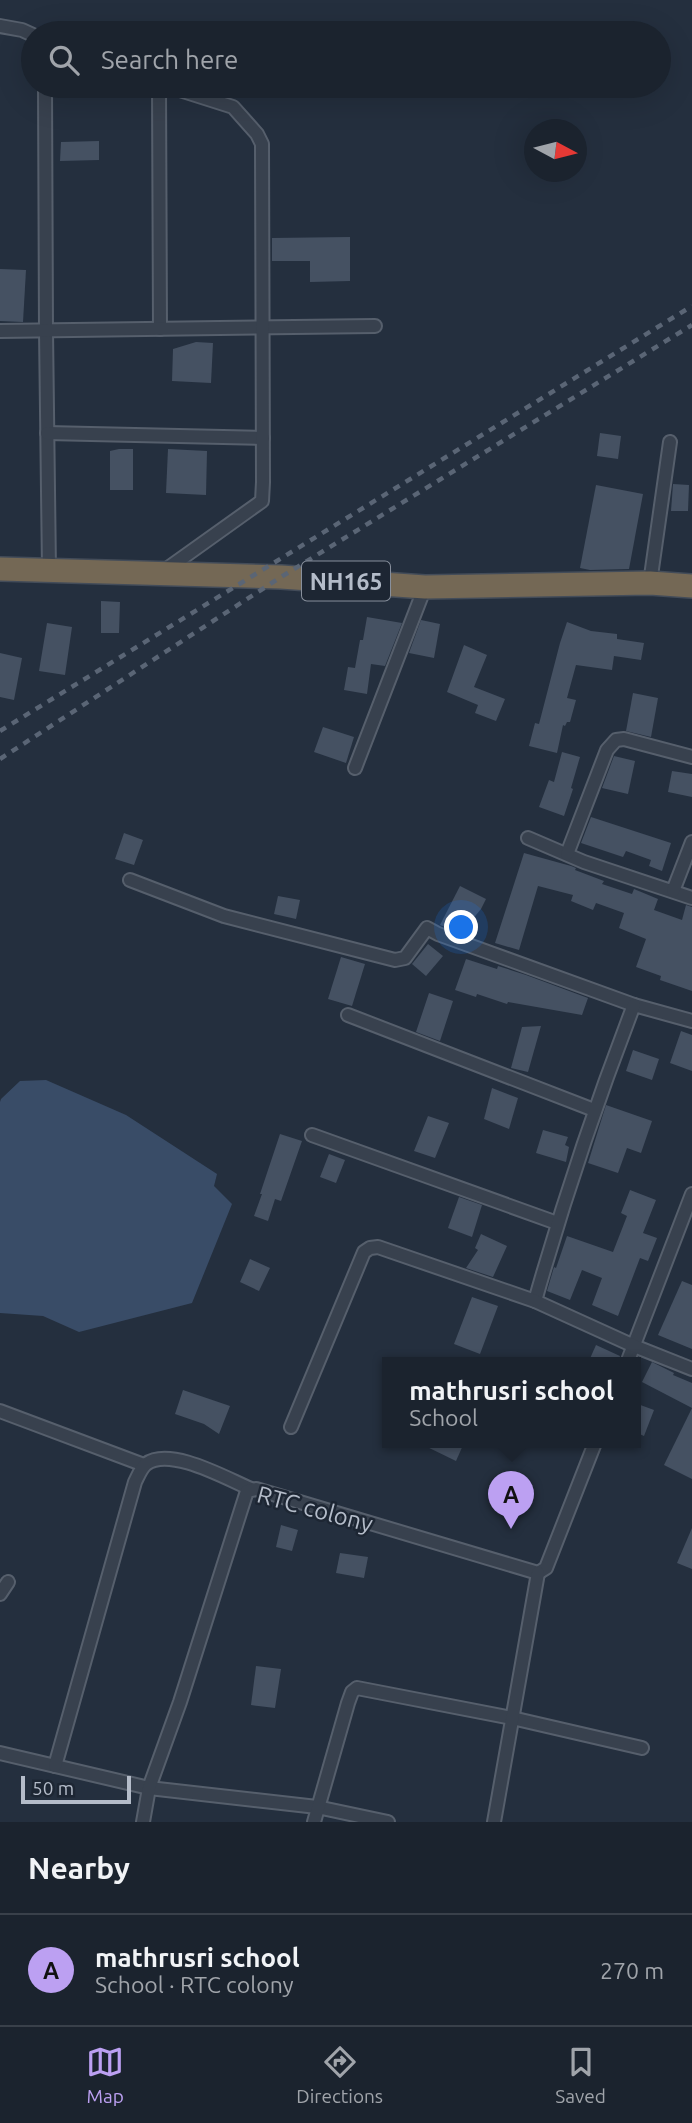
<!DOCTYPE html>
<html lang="en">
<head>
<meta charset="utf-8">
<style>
	body { margin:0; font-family:Ubuntu,sans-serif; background:#282f3a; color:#f1f3f6 }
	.compass { position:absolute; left:524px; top:119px; width:63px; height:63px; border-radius:50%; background:#1b232e; box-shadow:0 7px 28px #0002; rotate:97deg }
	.scale { position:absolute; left:21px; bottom:18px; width:110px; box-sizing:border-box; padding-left:7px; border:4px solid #b4bcc9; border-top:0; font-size:19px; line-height:24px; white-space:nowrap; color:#b4bcc9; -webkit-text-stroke:5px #1d2633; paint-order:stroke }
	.you { position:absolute; left:462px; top:928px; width:24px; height:24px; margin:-18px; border:5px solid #fff; border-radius:50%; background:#1a73e8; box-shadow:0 0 0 10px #1a73e833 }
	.badge { display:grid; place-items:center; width:46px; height:46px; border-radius:50%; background:#bca0f2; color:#111; font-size:23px; font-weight:700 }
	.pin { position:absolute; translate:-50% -58px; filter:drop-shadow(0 2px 4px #0008) }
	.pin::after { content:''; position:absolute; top:37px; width:24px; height:21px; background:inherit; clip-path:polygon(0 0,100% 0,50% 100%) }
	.popup { position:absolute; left:382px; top:1357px; width:259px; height:91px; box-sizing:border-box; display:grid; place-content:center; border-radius:0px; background:#1b232e; filter:drop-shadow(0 2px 5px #0005); font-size:23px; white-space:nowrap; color:#a0a4aa }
	.popup b { font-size:26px; color:#f1f3f6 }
	.popup::after { content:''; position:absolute; left:50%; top:100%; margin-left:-14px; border:14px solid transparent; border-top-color:#1b232e }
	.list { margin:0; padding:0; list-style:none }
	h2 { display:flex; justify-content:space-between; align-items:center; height:91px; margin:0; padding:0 28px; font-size:30px }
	h2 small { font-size:23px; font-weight:400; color:#a0a4aa }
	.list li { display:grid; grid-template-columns:46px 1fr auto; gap:21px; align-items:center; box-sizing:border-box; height:112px; padding:0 28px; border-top:2px solid #39404a }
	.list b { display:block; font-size:26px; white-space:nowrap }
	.list p { margin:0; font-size:23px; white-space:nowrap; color:#a0a4aa }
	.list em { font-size:23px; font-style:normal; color:#a0a4aa }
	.icon { flex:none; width:38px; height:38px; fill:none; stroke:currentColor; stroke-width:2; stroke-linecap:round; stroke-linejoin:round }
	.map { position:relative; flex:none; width:692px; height:1822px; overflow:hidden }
	.search { position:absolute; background:#1b232e; box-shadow:0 7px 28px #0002; left:21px; right:21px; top:21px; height:77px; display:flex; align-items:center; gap:18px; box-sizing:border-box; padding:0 24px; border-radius:38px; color:#a0a4aa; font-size:26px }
	.sheet { height:203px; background:#1b232e }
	nav { display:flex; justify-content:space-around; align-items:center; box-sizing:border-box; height:98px; border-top:2px solid #39404a; background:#1b232e; font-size:19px; color:#a0a4aa }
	nav a { display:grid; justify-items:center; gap:4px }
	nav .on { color:#bca0f2 }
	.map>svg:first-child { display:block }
</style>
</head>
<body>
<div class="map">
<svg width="692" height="1822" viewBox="0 0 692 1822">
	<rect width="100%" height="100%" fill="#242f3e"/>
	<!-- water -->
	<polygon fill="#394c67" points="46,1080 126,1115 217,1174 214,1186 232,1204 192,1303 79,1332 43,1316 0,1313 0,1102 1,1099 20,1081"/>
	<!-- building -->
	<g fill="#455162">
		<polygon points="99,141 99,160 60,161 61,142"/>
		<polygon points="350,237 350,281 310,282 310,261 272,261 272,238"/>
		<polygon points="0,269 26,270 23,322 0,321"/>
		<polygon points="196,342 213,343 211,383 172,381 173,349"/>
		<polygon points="600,433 621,436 618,459 597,456"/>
		<polygon points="119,449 133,449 133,490 110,490 110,451"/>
		<polygon points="168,449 207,451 206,495 166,493"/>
		<polygon points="673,484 689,485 688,511 671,511"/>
		<polygon points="596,485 643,494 629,569 590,570 580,568"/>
		<polygon points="101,601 120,602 119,633 101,633"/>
		<polygon points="367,617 402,623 385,666 371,664 367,694 344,690 348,667 355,668 360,640 363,640"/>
		<polygon points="421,620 440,624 434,658 409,653"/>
		<polygon points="567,622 591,631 617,634 617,639 644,643 641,660 614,656 612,670 576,665 567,698 576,700 570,722 567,722 565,726 563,725 557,753 529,746 535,723 539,724 560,643"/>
		<polygon points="47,623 72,627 65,675 39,671"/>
		<polygon points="464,645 487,655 474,687 505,699 496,721 475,713 478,705 447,692"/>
		<polygon points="0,653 22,658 14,700 0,697"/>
		<polygon points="633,693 658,698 651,737 626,731"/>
		<polygon points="323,727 354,737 346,763 314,752"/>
		<polygon points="562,752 580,757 571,788 573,789 564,816 539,807 549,780 554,782"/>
		<polygon points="614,756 635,761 628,794 602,788"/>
		<polygon points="672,771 692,774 692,797 668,792"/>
		<polygon points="591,817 671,843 662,871 649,866 651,860 626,851 623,857 581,843"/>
		<polygon points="124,833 143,840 134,865 115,859"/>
		<polygon points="524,853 571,866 576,868 575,870 604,881 602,884 632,894 634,889 658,899 654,910 682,920 686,905 692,907 692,991 660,980 661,976 636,967 646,939 619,928 624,913 596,903 593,910 571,901 573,895 538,886 519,950 495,943"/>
		<polygon points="460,886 486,899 481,909 461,933 440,925"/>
		<polygon points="278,896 300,900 296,919 274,914"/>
		<polygon points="428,944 443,956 426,976 412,964"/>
		<polygon points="341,957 365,964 352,1006 328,999"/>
		<polygon points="466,959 497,969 498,966 526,975 588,998 582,1015 508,1002 507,1004 477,994 476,997 455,990"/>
		<polygon points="429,993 453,1001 440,1041 416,1032"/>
		<polygon points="541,1026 528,1072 511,1068 522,1027"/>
		<polygon points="681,1031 692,1035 692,1071 670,1063"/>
		<polygon points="633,1050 659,1059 652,1080 626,1071"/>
		<polygon points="492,1088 518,1098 509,1129 484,1119"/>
		<polygon points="606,1105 652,1121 641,1153 627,1148 618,1173 588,1163"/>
		<polygon points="428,1116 449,1123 435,1158 414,1151"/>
		<polygon points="543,1130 568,1137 565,1145 569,1147 566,1162 536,1153"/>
		<polygon points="280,1134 302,1141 281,1201 275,1199 268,1221 254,1216 262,1194 260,1194"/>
		<polygon points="329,1154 345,1160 336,1183 320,1177"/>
		<polygon points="630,1190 656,1200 643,1233 657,1238 648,1261 640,1258 618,1316 592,1305 602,1278 582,1270 570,1300 547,1291 554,1267 556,1268 567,1236 613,1252 627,1216 621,1213"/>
		<polygon points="459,1197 482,1205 472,1237 448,1228"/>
		<polygon points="481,1234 507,1246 493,1277 466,1268 478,1250 475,1248"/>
		<polygon points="250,1259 270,1268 259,1291 240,1282"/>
		<polygon points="682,1281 692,1285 692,1349 658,1335"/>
		<polygon points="472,1297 498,1306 480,1354 454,1344"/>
		<polygon points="596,1345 620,1356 618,1363 588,1363"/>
		<polygon points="652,1362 674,1373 673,1375 692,1383 692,1408 642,1382"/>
		<polygon points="183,1390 230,1406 219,1434 204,1424 175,1414"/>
		<polygon points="635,1403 654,1410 644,1436 635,1432"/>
		<polygon points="692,1408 692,1479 664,1465"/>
		<polygon points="419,1443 464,1443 456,1461"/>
		<polygon points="281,1525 298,1530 292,1551 276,1547"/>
		<polygon points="692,1528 692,1569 677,1563"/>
		<polygon points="340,1553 368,1557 364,1578 336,1573"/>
		<polygon points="256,1666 281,1669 275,1708 251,1705"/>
	</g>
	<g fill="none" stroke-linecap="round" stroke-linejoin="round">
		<defs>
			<g id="street">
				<polyline points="0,26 22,30 33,35"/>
				<polyline points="45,86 46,331 49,570"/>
				<polyline points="159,86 160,329"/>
				<polyline points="0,331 375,326"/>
				<polyline points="47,433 263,438"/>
				<polyline points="164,571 262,501 263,482 262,144 257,134 233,107 167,86"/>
				<polyline points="650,583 670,442"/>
				<polyline points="355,768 425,587"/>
				<polyline points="528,838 584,862 692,898"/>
				<polyline points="567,854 607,750 616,740 624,739 692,757"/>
				<polyline points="130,880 224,916 395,960 405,958 427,928 438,934 634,1005 692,1021"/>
				<polyline points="673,891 692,842"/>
				<polyline points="348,1015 594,1110"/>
				<polyline points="312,1135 557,1223"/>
				<path d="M535,1301C564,1199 596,1103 634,1005"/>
				<polyline points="627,1363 692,1194"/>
				<polyline points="0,1411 144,1465"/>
				<polyline points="291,1427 364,1252 370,1248 378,1247 535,1301 634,1346 692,1369"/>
				<polyline points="0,1594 8,1582"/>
				<polyline points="0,1753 149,1788 317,1807 388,1822"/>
				<path d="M55,1766L135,1482C138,1476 141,1468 146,1464C170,1446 227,1479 251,1489"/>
				<polyline points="143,1822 149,1788 180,1702 247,1491 256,1489 538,1573 546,1568 595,1443"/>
				<polyline points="314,1822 348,1703 352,1692 357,1688 512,1718 642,1748"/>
				<polyline points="494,1822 538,1573"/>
			</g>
			<polyline id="highway" points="0,569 281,577 425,587 650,583 692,586"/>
		</defs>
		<!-- street casing -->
		<use href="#street" stroke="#565f6c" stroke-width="16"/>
		<!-- highway casing -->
		<use href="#highway" stroke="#434c59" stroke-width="26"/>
		<!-- street -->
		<use href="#street" stroke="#38414e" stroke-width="12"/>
		<!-- highway -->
		<use href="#highway" stroke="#746855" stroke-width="23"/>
		<!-- rail -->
		<g stroke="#5a6575" stroke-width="4.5" stroke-dasharray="7 7" stroke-linecap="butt">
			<polyline points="0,731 692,306"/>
			<polyline points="0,759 281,577 692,325"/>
		</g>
	</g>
	<g text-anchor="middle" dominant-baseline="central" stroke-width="5" stroke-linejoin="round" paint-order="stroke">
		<!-- shield labels -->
		<rect fill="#1d2633" stroke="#878f9c" stroke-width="2" x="302" y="561.5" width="88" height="39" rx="5"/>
		<g font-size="23" font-weight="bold" fill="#b4bcc9">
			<text x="346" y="581">NH165</text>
		</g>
		<!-- street labels -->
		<g font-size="24" fill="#b4bcc9" stroke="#1d2633">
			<text transform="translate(315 1509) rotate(15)">RTC colony</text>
		</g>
	</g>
</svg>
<svg class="compass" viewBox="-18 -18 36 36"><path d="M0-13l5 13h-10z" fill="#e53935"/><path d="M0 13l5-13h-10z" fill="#a0a4aa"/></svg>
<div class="scale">50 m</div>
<div class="you"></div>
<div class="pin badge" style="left:511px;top:1529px">A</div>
<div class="popup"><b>mathrusri school</b>School</div>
<div class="search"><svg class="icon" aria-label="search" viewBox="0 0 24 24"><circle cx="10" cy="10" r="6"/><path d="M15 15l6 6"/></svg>Search here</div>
</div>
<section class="sheet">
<h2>Nearby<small></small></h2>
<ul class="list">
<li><span class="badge">A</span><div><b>mathrusri school</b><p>School · RTC colony</p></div><em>270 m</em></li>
</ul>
</section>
<nav>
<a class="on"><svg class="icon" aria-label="map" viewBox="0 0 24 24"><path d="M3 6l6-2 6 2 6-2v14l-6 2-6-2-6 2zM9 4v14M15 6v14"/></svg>Map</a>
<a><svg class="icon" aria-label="directions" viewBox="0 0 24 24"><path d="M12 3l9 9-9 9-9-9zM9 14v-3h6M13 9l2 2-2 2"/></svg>Directions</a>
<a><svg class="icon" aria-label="saved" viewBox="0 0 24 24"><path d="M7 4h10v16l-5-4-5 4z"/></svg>Saved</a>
</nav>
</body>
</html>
